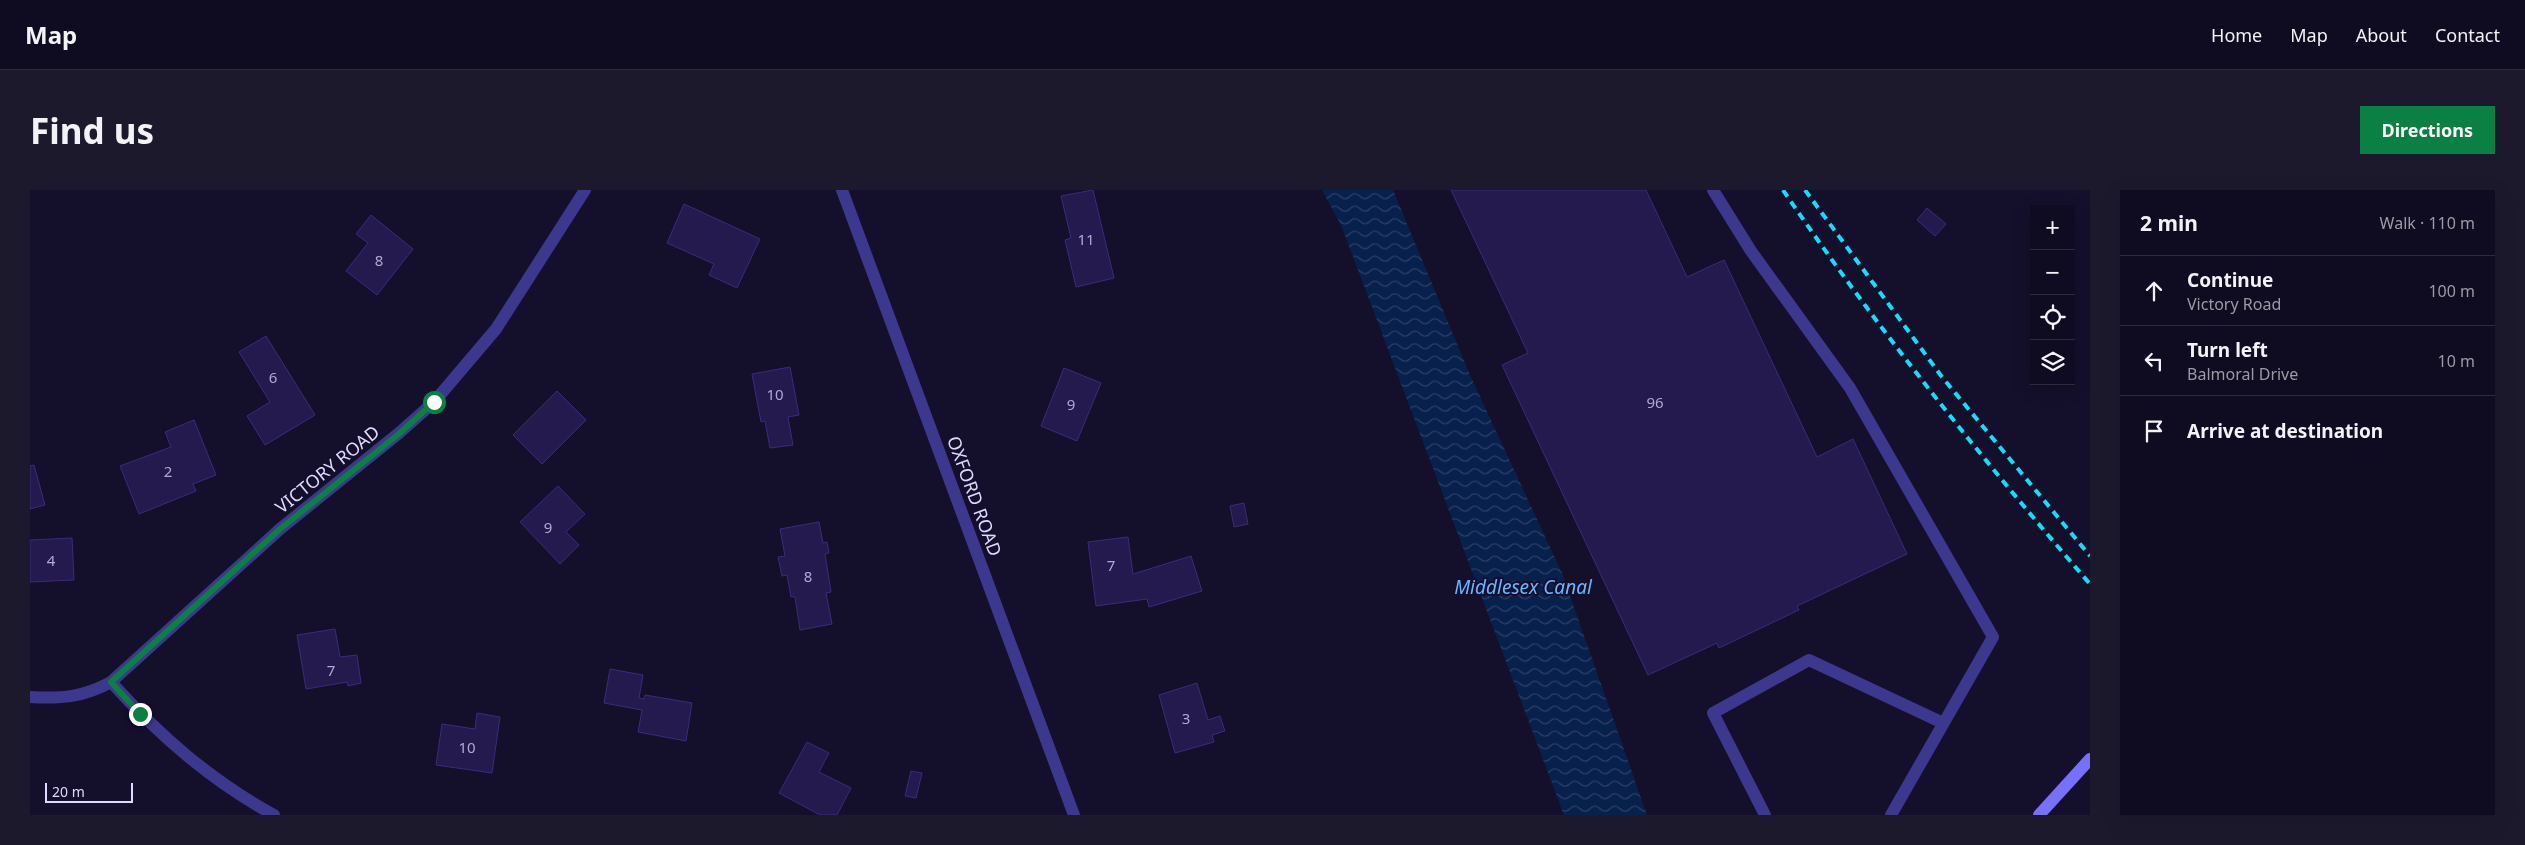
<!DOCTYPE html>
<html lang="en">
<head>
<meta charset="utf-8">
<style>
	body { margin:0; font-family:"Noto Sans",sans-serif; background:#1d192d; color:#f1f3f6 }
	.controls { position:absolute; right:15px; top:15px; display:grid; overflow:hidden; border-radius:0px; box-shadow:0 5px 20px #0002 }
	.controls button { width:45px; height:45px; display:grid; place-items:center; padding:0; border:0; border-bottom:1px solid #2f2b3e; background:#0f0b20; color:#f1f3f6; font:25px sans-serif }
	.scale { position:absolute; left:15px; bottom:12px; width:88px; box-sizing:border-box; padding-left:5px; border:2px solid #ded9ff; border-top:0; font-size:14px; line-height:18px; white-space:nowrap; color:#ded9ff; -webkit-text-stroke:4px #140f2b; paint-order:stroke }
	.stop { position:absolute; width:15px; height:15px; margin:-11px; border:4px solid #0b8043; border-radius:50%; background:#fff }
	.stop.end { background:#0b8043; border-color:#fff; box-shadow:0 1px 5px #0008 }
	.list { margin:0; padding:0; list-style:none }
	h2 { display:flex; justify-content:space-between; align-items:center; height:65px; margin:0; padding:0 20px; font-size:21px }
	h2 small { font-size:16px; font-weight:400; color:#9b9ba5 }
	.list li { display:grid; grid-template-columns:32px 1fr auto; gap:15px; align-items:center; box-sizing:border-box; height:70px; padding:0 20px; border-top:1px solid #2f2b3e }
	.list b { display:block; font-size:19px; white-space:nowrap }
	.list p { margin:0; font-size:16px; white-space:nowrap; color:#9b9ba5 }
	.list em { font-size:16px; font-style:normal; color:#9b9ba5 }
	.icon { flex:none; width:28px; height:28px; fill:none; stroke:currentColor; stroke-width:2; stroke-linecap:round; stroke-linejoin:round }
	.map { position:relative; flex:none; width:2060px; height:625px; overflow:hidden; border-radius:0px }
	header { display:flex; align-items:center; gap:30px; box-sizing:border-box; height:70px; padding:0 25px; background:#0f0b20; border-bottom:1px solid #2f2b3e }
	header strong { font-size:24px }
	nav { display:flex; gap:28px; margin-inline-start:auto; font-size:18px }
	.intro { display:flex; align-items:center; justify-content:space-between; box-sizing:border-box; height:120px; padding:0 30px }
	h1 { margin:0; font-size:35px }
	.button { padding:12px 22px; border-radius:0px; background:#0b8043; color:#fff; font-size:18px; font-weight:700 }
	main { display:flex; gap:30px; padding:0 30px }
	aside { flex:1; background:#0f0b20; border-radius:0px; box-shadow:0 5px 20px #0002 }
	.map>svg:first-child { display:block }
</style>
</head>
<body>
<header>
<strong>Map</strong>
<nav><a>Home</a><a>Map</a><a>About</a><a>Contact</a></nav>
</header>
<div class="intro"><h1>Find us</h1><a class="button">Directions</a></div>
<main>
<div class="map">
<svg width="2060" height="625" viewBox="0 0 2060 625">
	<defs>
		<pattern id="water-waves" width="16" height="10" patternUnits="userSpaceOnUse" patternTransform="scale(1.25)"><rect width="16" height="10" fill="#08204c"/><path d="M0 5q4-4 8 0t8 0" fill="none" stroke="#2c4067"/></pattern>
	</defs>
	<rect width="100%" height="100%" fill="#140f2b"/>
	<!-- water -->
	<polygon fill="url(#water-waves)" points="1292,0 1363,0 1440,185 1532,383 1617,625 1534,625 1311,35"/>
	<!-- building -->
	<g fill="#251a4d" stroke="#3c2b7b">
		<polygon points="1063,0 1084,88 1046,97 1035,50 1041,48 1031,6"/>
		<polygon points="1421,0 1616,0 1657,87 1694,70 1787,267 1823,249 1877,364 1767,416 1769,420 1689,458 1687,453 1618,485 1472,175 1498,163"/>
		<polygon points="654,14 730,49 707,98 679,85 684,74 637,53"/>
		<polygon points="1897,18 1916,34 1905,46 1887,30"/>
		<polygon points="341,25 383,59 347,105 316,81 338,53 326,44"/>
		<polygon points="236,146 285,225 235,255 217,226 240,212 209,162"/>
		<polygon points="760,177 769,225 758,227 763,255 740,258 735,231 731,232 722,184"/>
		<polygon points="1034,178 1071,193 1047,251 1011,236"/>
		<polygon points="527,201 556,230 512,274 483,245"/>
		<polygon points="164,230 186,285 163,294 166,301 109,324 90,276 141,257 135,242"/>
		<polygon points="4,275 15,315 0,319 0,276"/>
		<polygon points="528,296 555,324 536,342 549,355 530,374 490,332"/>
		<polygon points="1214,313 1218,334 1204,337 1200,316"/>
		<polygon points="789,332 793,353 797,352 799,363 795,364 801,402 796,403 802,434 770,440 765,407 761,407 757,385 752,386 748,367 755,366 750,339"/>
		<polygon points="1098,347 1103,384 1161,366 1172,401 1119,417 1117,409 1066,416 1058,352"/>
		<polygon points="42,348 44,390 0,392 0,350"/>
		<polygon points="305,439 310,467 327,465 331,493 318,496 317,492 276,499 267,445"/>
		<polygon points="580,479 613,485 609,508 614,509 615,505 662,513 656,551 608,542 612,520 574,513"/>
		<polygon points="1167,493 1178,530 1190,526 1195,541 1182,545 1184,552 1145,563 1129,505"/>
		<polygon points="447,523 470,527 462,583 406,575 412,534 445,539"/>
		<polygon points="777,552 799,563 789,582 821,598 807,625 790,625 749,603"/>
		<polygon points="881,581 892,583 886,608 875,606"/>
	</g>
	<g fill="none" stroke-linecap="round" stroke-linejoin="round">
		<!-- lane -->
		<g stroke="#3c388d" stroke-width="12">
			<polyline points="1683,0 1721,61 1820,198 1963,447 1861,625"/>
			<polyline points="1735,625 1683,523 1779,470 1913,533"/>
		</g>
		<!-- street -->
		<g stroke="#3c388d" stroke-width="12">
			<polyline points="812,0 1044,625"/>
			<path d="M81,492C129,545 180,590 244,625"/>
			<path d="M0,507C31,509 54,507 81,492L250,339L369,243L404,212L466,139L555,0"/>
		</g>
		<!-- secondary -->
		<polyline stroke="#7670ff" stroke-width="12" points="2009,625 2060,569"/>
		<!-- rail -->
		<g stroke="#05e3ff" stroke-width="4" stroke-dasharray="8 6" stroke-linecap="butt">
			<path d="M1753,0C1847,138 1951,268 2060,394"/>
			<polyline points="1775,0 1912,187 2060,366"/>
		</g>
	</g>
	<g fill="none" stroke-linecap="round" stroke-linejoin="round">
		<!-- route -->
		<polyline stroke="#0b8043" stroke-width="6" points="110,524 81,492 250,339 370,243 404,212"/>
	</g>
	<g text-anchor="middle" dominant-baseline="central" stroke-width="4" stroke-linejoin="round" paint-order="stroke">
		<!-- number labels -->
		<g font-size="15" fill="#b0a9d2">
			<text x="1056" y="49">11</text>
			<text x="349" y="70">8</text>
			<text x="243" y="187">6</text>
			<text x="745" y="204">10</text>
			<text x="1625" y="212">96</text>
			<text x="1041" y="214">9</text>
			<text x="138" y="281">2</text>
			<text x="518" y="337">9</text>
			<text x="21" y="370">4</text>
			<text x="1081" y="375">7</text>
			<text x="778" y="386">8</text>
			<text x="301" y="480">7</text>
			<text x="1156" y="528">3</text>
			<text x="437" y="557">10</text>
		</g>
		<!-- street labels -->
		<g font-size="18" fill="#ded9ff" stroke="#140f2b">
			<text transform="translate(297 279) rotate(-39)">VICTORY ROAD</text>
			<text transform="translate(945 306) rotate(70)">OXFORD ROAD</text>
		</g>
		<!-- water labels -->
		<g font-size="19" font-style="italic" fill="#67b7ff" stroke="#140f2b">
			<text x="1493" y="397">Middlesex Canal</text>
		</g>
	</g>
</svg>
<div class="controls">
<button>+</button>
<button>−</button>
<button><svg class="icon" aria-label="locate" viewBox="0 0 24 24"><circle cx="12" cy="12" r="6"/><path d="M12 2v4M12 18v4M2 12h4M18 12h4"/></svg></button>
<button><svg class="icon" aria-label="layers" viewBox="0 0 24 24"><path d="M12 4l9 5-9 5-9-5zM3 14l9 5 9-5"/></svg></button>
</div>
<div class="scale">20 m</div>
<div class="stop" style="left:404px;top:212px"></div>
<div class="stop end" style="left:110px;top:524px"></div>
</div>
<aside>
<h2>2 min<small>Walk · 110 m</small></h2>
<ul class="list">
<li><svg class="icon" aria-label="ahead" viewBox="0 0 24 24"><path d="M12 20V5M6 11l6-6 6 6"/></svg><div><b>Continue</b><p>Victory Road</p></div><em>100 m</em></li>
<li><svg class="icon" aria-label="left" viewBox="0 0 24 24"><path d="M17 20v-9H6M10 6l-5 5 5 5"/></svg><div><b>Turn left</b><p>Balmoral Drive</p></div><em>10 m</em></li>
<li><svg class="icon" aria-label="arrive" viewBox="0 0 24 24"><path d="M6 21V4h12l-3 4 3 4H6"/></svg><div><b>Arrive at destination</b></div></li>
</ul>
</aside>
</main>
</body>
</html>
